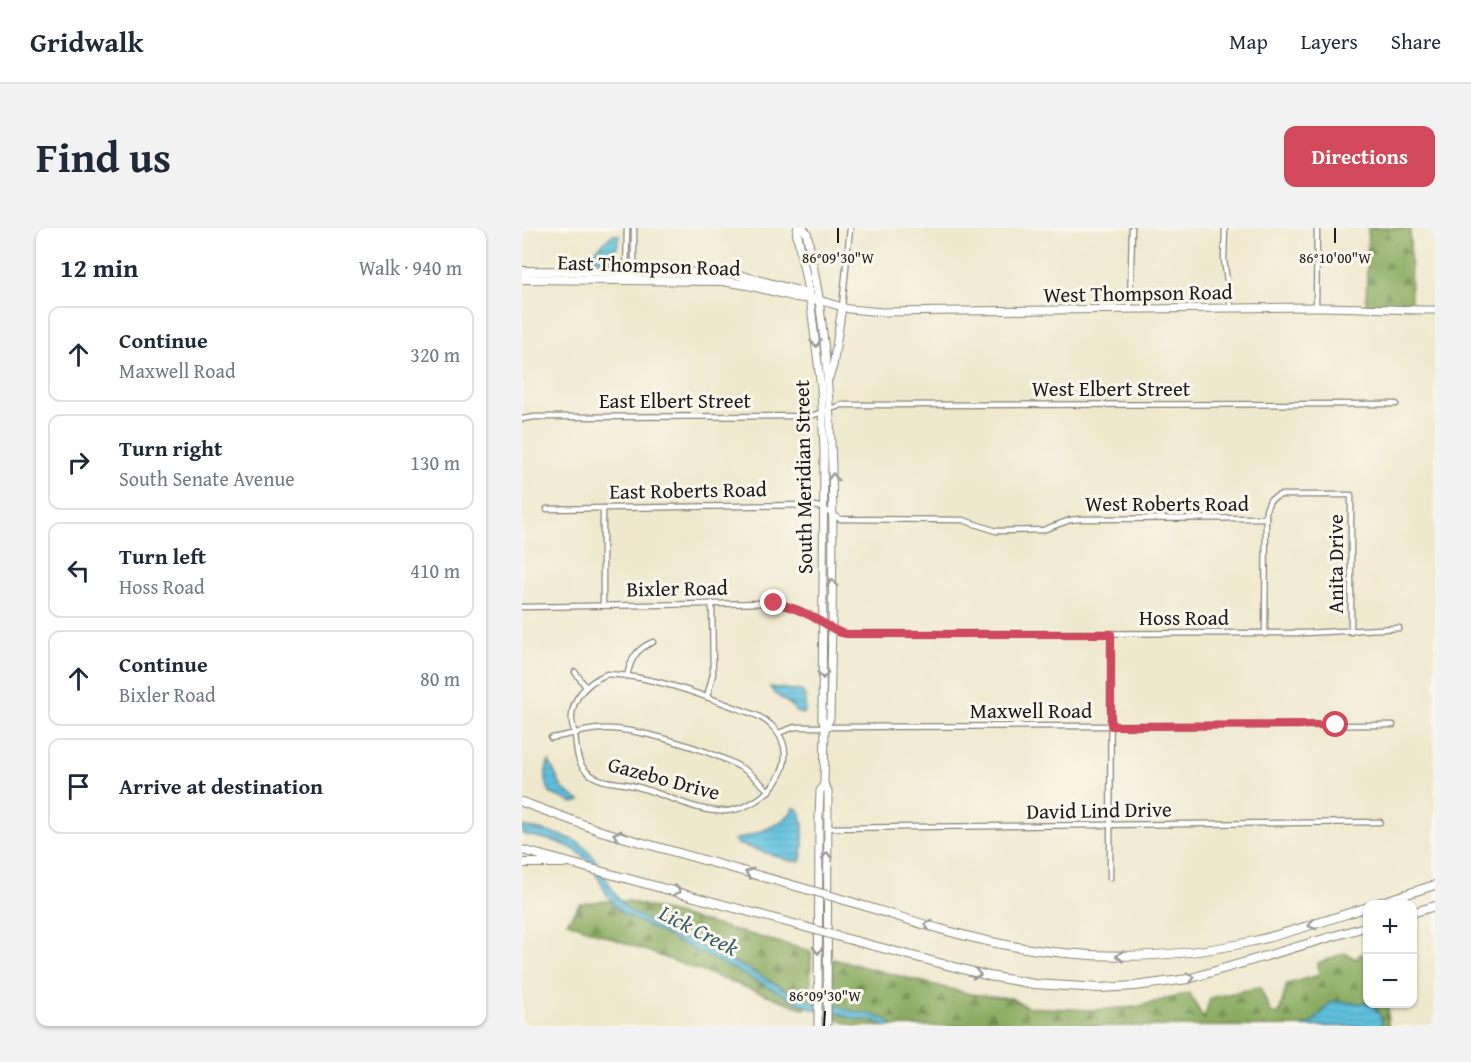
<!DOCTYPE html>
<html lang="en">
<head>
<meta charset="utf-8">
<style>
	body { margin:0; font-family:"Gentium Book Plus",serif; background:#f2f2f3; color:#1f2937 }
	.controls { position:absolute; right:18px; bottom:18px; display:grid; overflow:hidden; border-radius:12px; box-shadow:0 2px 4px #0004 }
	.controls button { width:54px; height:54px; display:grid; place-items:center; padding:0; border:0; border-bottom:2px solid #e0e1e3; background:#fff; color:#1f2937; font:30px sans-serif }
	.stop { position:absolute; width:18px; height:18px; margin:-14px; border:4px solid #d1495b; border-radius:50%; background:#fff }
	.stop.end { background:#d1495b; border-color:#fff; box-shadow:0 2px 6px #0008 }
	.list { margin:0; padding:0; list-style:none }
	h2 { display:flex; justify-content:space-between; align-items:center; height:78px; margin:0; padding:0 24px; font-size:26px }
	h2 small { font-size:20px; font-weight:400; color:#747a83 }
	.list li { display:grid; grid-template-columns:39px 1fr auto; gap:18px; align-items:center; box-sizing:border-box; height:96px; margin:0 12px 12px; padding:0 12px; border:2px solid #e0e1e3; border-radius:12px }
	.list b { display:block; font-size:22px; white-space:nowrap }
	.list p { margin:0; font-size:20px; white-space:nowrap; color:#747a83 }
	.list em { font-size:20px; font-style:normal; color:#747a83 }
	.icon { flex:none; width:33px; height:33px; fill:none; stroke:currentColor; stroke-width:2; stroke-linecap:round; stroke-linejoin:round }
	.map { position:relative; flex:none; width:913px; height:798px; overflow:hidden; border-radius:12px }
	header { display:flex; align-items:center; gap:36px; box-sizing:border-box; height:84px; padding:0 30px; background:#fff; border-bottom:2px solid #e0e1e3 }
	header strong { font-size:28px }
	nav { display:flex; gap:33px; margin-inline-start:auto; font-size:21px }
	.intro { display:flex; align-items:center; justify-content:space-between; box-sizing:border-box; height:144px; padding:0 36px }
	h1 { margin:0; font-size:42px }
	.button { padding:15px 27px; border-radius:12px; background:#d1495b; color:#fff; font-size:21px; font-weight:700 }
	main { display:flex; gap:36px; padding:0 36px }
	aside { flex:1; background:#fff; border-radius:12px; box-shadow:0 2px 4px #0004 }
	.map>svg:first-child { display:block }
</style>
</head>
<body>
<header>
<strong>Gridwalk</strong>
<nav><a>Map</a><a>Layers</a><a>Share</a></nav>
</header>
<div class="intro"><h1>Find us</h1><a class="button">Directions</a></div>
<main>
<aside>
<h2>12 min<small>Walk · 940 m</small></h2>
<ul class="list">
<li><svg class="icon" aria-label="ahead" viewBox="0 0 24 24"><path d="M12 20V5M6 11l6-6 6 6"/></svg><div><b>Continue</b><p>Maxwell Road</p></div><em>320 m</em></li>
<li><svg class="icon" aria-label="right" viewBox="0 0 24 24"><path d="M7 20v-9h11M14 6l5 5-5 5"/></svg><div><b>Turn right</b><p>South Senate Avenue</p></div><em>130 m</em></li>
<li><svg class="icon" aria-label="left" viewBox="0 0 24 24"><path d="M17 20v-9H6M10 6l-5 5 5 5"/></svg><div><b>Turn left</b><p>Hoss Road</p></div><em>410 m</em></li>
<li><svg class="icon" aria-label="ahead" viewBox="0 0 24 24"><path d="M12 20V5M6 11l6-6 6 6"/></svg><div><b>Continue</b><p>Bixler Road</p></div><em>80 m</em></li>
<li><svg class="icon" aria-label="arrive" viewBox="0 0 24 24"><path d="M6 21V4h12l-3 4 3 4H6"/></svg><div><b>Arrive at destination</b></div></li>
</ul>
</aside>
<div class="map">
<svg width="913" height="798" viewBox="0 0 913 798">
	<defs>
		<pattern id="forest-firs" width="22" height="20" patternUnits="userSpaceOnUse" patternTransform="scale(1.5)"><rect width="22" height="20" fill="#8aac60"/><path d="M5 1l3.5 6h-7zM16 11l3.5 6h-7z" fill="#708b4e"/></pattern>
		<pattern id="water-rules" width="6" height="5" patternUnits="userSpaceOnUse" patternTransform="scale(1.5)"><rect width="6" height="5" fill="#5fc0dd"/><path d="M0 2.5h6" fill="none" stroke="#52a4bd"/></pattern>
	</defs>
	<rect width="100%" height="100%" fill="#fbf7ec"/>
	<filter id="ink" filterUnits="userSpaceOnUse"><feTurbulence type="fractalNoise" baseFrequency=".0167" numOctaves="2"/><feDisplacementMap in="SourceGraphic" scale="12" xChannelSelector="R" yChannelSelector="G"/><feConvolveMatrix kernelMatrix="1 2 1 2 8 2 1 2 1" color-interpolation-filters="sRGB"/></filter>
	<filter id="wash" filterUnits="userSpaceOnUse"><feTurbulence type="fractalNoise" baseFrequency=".008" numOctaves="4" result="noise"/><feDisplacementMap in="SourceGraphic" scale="24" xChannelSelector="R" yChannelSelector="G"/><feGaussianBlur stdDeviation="1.35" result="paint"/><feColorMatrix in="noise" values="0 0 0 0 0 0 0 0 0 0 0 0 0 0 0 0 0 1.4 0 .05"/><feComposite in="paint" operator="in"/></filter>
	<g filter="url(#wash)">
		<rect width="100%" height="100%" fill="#eee8cc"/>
		<!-- forest -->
		<g fill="url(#forest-firs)" stroke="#53643e" stroke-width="1.5">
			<polygon points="846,0 891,0 888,1 889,79 844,77"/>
			<polygon points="81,673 106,673 289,723 289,770 283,781 45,694 58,676"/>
			<polygon points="823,725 834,731 838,726 845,726 846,776 866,776 866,798 333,798 311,790 311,731 448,766 489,770 505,779 570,782 613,779 667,765 682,791 688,770 738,759 749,785 757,786 765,756 797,747 796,735"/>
		</g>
		<!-- water -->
		<g fill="url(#water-rules)" stroke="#3e6e7c" stroke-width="1.5">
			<path d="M91,6L98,8C91,26 98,36 69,31L70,26Z"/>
			<path d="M248,459L279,463L283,467V484L280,486L274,484C269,472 253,471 248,459Z"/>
			<path d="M27,533L40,560L58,573L52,575L29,566C23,556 22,543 27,533Z"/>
			<path d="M271,580L276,581C283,587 282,624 278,633H269L216,616L212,612C227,608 267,596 271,580Z"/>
			<path d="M0,598C17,602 48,607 61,618C83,637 86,667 111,685L234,745L269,765L290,773L313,777L334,784L352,787L365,792L370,798H362L351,792H336L319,786L290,781L100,685C80,669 77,640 57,625C42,613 18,610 0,606Z"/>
			<polygon points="810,773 851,776 860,791 859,798 778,798 790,795"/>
		</g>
	</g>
	<g filter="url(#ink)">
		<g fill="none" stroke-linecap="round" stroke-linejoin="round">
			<defs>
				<g id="minor">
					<polyline points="703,0 702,32 709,80"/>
					<polyline points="112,47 112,0"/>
					<polyline points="104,52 105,0"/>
					<polyline points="320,79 328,0"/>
					<polyline points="794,79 795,0"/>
					<polyline points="608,81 610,0"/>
					<polyline points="0,191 13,189 289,188 320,177 874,176"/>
					<polyline points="25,281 289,277 300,280 318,291 441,292 474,303 521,302 548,292 558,291 744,290"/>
					<polyline points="81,377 81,280"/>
					<path d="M0,379L252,375C267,378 285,385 298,393C308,399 314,405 325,406L783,405L877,400"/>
					<polyline points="743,406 744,282 748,272 758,267 829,267 829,404"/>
					<polyline points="53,444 64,459"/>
					<path d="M85,446C128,448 172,464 212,479C224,484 239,487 249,497C288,534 238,587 195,583C167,581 137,563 108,557C95,554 80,555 69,547C54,537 55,523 53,507C52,502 50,498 50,493C48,470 66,454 85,446Z"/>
					<path d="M105,448C109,431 114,421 131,414"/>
					<polyline points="185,469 191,446 190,375"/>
					<polyline points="256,505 273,499 303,499 871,497"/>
					<path d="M29,510C46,508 63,501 79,501C114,499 188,522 218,539C229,545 238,554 247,563"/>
					<polyline points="306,600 858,594"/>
					<polyline points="588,650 589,406"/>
				</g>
				<g id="secondary">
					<polyline points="288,70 299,160 302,222 300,491 303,499 302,556 298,563 297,588 296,798"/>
					<polyline points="307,150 311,138 320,79"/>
					<path d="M303,499L308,491C311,351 316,211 297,72L327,81L360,84L794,79C834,79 873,82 913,82"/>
					<polyline points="302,556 306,563 305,798"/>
				</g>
				<g id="primary">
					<polyline points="276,0 275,5 288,70"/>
					<polyline points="0,43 209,45 277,63 287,69"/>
					<polyline points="0,51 201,53 226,57 274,69 297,72 285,6 281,0"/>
				</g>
				<g id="motorway">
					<polyline points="0,574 79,603 284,661"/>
					<polyline points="0,622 283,699"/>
					<polyline points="0,635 41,635"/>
					<path d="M316,670C370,686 424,705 479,716C562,732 649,732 732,713C771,704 808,691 846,679"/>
					<polyline points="853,676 913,657"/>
					<polyline points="890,685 913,678"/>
					<polyline points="318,709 467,748 512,756 578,760 613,758 666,751 846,698"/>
				</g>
			</defs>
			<!-- minor casing -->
			<use href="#minor" stroke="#858274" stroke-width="7"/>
			<!-- secondary casing -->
			<use href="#secondary" stroke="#858274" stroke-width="9"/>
			<!-- primary casing -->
			<use href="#primary" stroke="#858274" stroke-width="10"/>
			<!-- motorway casing -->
			<use href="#motorway" stroke="#858274" stroke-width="10"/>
			<!-- minor -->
			<use href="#minor" stroke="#fff" stroke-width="4.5"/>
			<!-- secondary -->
			<use href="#secondary" stroke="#fff" stroke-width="7"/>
			<!-- primary -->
			<use href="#primary" stroke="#fff" stroke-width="8"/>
			<!-- motorway -->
			<use href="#motorway" stroke="#fff" stroke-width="8"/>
			<defs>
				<g id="motorway-bridge">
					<polyline points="284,661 316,670"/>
					<polyline points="283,699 318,709"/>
				</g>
			</defs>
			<!-- motorway-bridge casing -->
			<use href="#motorway-bridge" stroke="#858274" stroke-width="10" stroke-linecap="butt"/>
			<!-- motorway-bridge -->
			<use href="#motorway-bridge" stroke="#fff" stroke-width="8"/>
		</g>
		<!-- one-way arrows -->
		<defs><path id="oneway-chevron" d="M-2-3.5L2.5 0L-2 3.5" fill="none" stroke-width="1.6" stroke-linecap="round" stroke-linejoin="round" transform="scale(1.5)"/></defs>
		<g stroke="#999">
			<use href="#oneway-chevron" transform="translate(294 115) rotate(83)"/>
			<use href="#oneway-chevron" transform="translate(311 249) rotate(-90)"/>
			<use href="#oneway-chevron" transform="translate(310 355) rotate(-90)"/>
			<use href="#oneway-chevron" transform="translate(301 447) rotate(91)"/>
			<use href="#oneway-chevron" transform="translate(95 607) rotate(-164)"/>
			<use href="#oneway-chevron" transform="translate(305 628) rotate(-89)"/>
			<use href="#oneway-chevron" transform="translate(227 645) rotate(-164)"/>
			<use href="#oneway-chevron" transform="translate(155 663) rotate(14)"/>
			<use href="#oneway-chevron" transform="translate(406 697) rotate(-164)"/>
			<use href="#oneway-chevron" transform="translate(790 697) rotate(162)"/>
			<use href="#oneway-chevron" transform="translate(296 722) rotate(90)"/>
			<use href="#oneway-chevron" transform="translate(598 728) rotate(180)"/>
			<use href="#oneway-chevron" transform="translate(455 746) rotate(13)"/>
			<use href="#oneway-chevron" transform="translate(669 750) rotate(-13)"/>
		</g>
	</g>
	<g fill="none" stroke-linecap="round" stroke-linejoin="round" filter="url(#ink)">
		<!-- route -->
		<path stroke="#d1495b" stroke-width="8" d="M252,375C267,378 285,385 298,393C308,398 314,405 325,406H589V498L814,497"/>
	</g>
	<!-- ticks -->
	<path fill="none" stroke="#1c1c1c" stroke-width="2" d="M316,15V0M813,15V0M302,798L303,783"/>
	<g text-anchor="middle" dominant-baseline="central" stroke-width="6" stroke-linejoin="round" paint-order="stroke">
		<!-- street labels -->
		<g font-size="21" fill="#1c1c1c" stroke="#fbf7ec">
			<text transform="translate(127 37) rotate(2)">East Thompson Road</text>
			<text transform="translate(616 65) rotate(-1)">West Thompson Road</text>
			<text x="589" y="160">West Elbert Street</text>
			<text x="153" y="172">East Elbert Street</text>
			<text transform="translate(281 249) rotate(-91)">South Meridian Street</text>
			<text transform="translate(166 262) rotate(-1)">East Roberts Road</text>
			<text x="645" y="275">West Roberts Road</text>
			<text transform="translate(813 336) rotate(-90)">Anita Drive</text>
			<text transform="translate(155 360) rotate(-1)">Bixler Road</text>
			<text x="662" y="389">Hoss Road</text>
			<text x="509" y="482">Maxwell Road</text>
			<text transform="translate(142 550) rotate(15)">Gazebo Drive</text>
			<text transform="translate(577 582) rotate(-1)">David Lind Drive</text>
		</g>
		<!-- water labels -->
		<g font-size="22" font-style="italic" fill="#375e69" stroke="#fbf7ec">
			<text transform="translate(177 702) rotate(27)">Lick Creek</text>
		</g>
	</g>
	<g font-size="15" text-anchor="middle" fill="#1c1c1c" stroke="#fbf7ec" stroke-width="6" stroke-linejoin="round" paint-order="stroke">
		<text x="316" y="35">86°09'30"W</text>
		<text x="813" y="35">86°10'00"W</text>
		<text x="303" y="773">86°09'30"W</text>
	</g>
</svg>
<div class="controls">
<button>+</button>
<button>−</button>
</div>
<div class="stop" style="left:814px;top:497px"></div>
<div class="stop end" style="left:252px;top:375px"></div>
</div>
</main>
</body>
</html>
